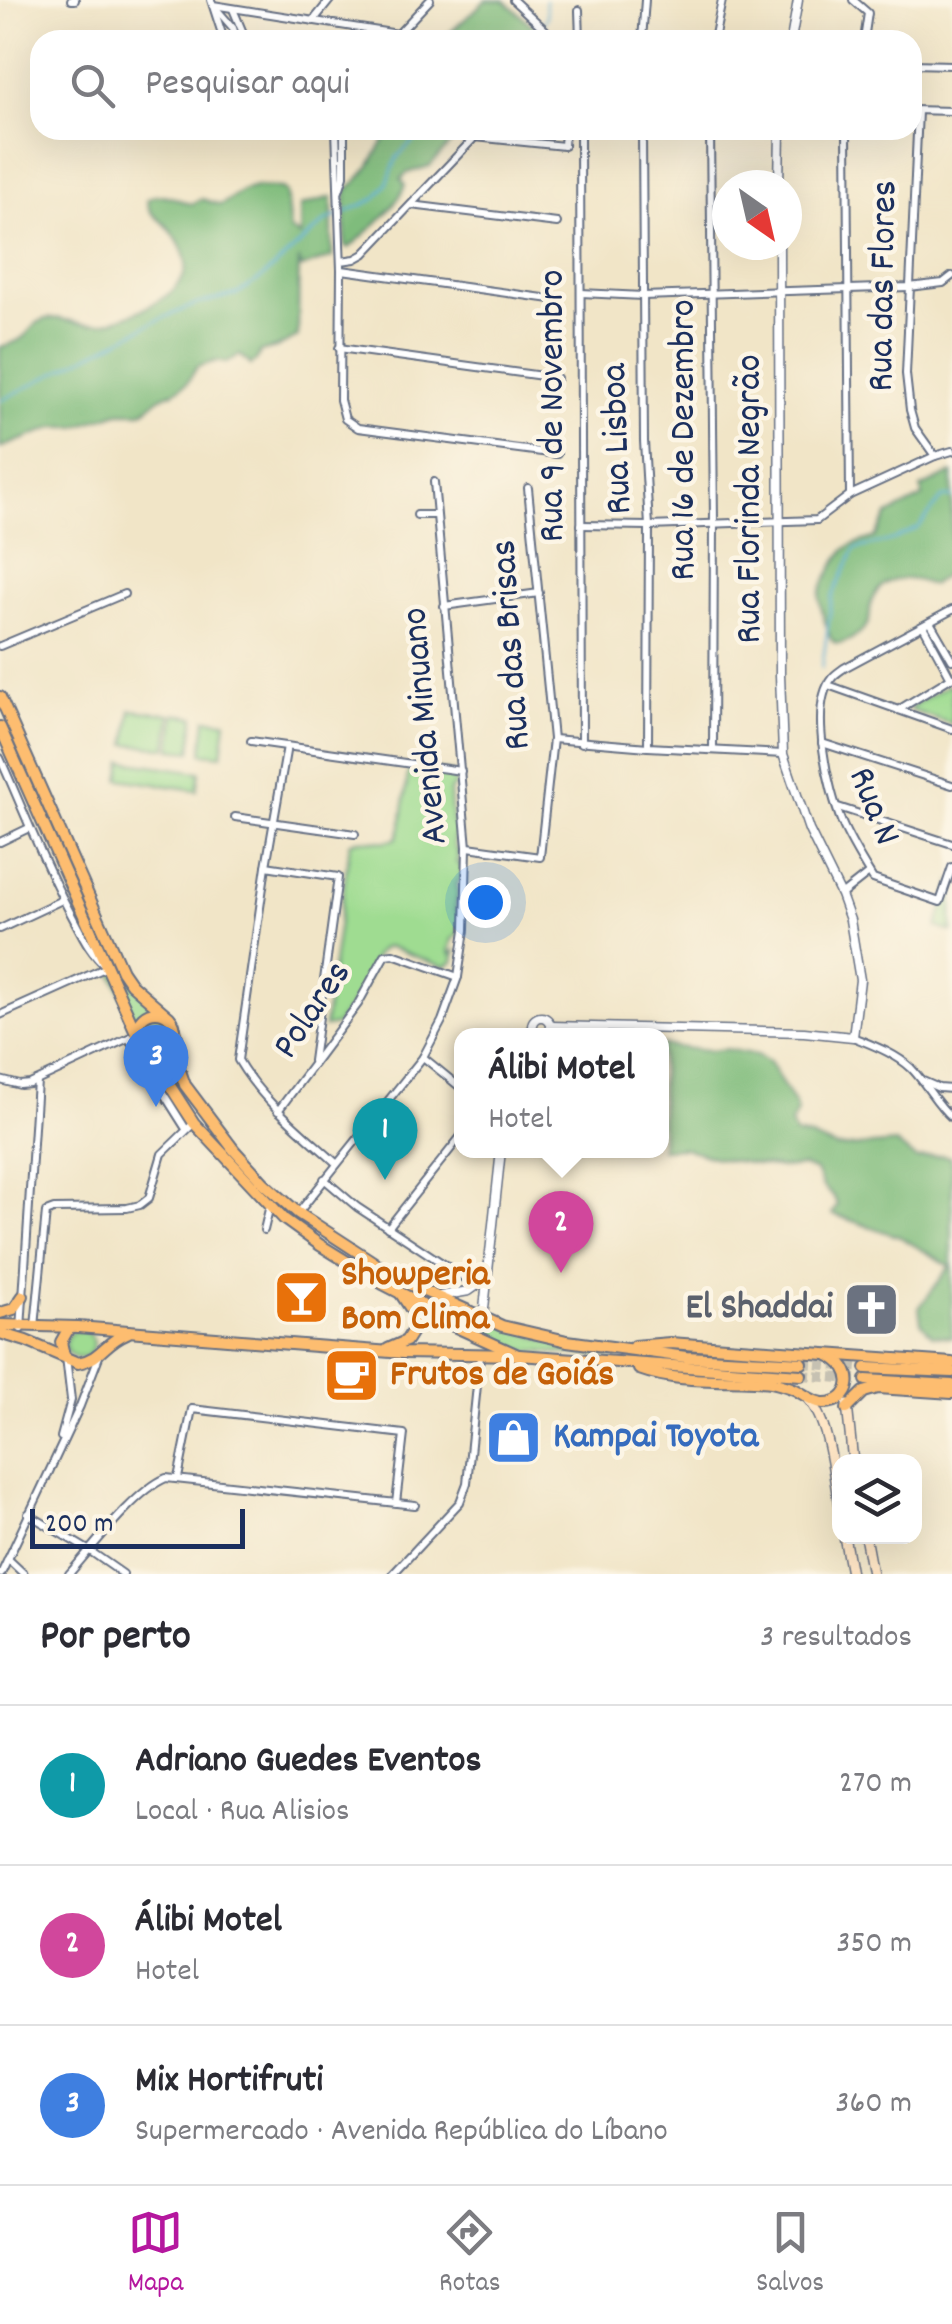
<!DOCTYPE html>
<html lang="pt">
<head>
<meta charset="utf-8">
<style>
	body { margin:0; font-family:Dekko,sans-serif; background:#f2f2f3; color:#2b2b33 }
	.controls { position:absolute; right:30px; bottom:30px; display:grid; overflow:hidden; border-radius:20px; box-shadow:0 10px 40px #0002 }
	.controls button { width:90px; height:90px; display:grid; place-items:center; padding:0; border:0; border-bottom:2px solid #e1e1e2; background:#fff; color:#2b2b33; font:50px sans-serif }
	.compass { position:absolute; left:712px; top:170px; width:90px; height:90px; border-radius:50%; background:#fff; box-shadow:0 10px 40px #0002; rotate:146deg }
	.scale { position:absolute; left:30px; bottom:25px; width:215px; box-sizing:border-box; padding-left:10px; border:5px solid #1b2f5e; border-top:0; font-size:28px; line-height:35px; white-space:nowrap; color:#1b2f5e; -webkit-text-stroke:8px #fcf5e5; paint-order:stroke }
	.you { position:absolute; left:485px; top:902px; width:35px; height:35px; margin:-25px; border:8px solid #fff; border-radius:50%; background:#1a73e8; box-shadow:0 0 0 15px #1a73e833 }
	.badge { display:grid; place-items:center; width:65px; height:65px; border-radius:50%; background:#b5179e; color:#fff; font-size:32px; font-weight:700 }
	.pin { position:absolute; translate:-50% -82px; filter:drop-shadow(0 2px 5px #0008) }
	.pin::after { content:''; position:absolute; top:52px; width:35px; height:30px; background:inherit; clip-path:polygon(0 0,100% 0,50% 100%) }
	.popup { position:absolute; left:454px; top:1028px; width:215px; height:130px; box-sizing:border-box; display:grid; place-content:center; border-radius:20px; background:#fff; filter:drop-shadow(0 2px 8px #0005); font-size:32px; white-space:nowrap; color:#7c7c81 }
	.popup b { font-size:38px; color:#2b2b33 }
	.popup::after { content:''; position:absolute; left:50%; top:100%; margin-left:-20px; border:20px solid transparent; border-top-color:#fff }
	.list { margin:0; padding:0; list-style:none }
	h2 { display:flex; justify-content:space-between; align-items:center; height:130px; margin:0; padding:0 40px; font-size:42px }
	h2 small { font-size:32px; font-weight:400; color:#7c7c81 }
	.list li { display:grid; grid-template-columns:65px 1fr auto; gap:30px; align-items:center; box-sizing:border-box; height:160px; padding:0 40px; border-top:2px solid #e1e1e2 }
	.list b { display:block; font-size:38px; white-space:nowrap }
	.list p { margin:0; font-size:32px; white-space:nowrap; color:#7c7c81 }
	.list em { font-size:32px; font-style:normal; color:#7c7c81 }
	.icon { flex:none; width:55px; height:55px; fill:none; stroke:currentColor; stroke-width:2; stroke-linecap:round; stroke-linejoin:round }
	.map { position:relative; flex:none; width:952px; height:1574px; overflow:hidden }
	.search { position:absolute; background:#fff; box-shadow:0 10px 40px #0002; left:30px; right:30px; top:30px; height:110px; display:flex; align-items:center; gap:25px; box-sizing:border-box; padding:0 35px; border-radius:30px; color:#7c7c81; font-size:38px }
	.sheet { height:610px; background:#fff }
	nav { display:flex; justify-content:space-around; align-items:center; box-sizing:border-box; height:140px; border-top:2px solid #e1e1e2; background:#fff; font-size:28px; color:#7c7c81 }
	nav a { display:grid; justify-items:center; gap:5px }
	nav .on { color:#b5179e }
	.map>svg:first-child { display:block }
</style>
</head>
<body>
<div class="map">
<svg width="952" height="1574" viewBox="0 0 952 1574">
	<rect width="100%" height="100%" fill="#fcf5e5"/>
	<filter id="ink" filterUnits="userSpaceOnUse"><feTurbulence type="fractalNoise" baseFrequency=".01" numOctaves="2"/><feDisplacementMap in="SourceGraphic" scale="20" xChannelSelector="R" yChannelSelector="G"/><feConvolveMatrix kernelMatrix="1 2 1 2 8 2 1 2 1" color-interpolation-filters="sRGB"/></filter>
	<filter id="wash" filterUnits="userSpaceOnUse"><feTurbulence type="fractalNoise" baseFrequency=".0048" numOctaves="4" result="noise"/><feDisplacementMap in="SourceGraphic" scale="40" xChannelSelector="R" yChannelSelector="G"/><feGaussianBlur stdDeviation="2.25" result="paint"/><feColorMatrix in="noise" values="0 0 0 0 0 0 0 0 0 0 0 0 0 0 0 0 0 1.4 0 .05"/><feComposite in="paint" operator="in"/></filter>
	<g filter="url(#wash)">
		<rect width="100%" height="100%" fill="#f1e5c7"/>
		<!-- green -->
		<g fill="#9fdc91" stroke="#5d8678" stroke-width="2.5">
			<polygon points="948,685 952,686 952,724 910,710 912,706"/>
			<polygon points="131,710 171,714 167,748 127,744"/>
			<polygon points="175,714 195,717 191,751 171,749"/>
			<polygon points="206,719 226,721 222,755 202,753"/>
			<polygon points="123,761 200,772 197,790 120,779"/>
			<path d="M417,768L451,772L454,776L455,785L450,791L452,823L454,824L457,821L458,829C452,837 452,846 457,852L460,848L461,852L457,856L459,858L456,862L460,866L462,863L461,877L456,886L458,892L455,911L457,912L460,910L458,935L452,939L449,952L451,954L455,951L453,962L444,967L390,947L383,948L376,954L362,990L336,1025L324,1027L350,843C364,834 382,847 397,838L401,827L408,774L410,770Z"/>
			<polygon points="952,880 952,932 937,927"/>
			<polygon points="118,967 158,1009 146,1012 135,1024 111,970"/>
			<circle cx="156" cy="1031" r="16"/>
			<polygon points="176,1039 181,1084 177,1087 153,1052 168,1049"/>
			<polygon points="442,1302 547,1341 621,1353 620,1357 527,1351 500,1343 437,1311"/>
			<circle cx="79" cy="1344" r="14"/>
		</g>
		<!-- forest -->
		<g fill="#7fbc7b" stroke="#4d766c" stroke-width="2.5">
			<polygon points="486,0 504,0 549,40 458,40 444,38"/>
			<path d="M400,130H463L430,166L407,173L401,179L405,185C399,206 366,233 349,248L345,246L346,190L357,181L369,167L385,139Z"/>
			<path d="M256,187L281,188L286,193L290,230L300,236V206L332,197V257L301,268L299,259L298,337L276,348L260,352L257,360L251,365L240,355L226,363L216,361L197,367L187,383L174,392L161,397L142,412H119L76,427H55L0,448V347C7,345 16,343 22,338C31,331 34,322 46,319C60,315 77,325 92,324C119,322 186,298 186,265C186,253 174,233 165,224C155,216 149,214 147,200C161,189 176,200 192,204L202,199L221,205L244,190Z"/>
			<path d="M952,473V570L931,585C909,576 884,574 872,600C868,608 872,615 868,623C865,630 853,639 845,642C839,644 835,645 831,639C828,633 818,601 820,595C821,586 840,553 847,548C855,542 866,541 875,537L888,515L923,497L921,488Z"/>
			<polygon points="661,1045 708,1051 727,1049 757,1055 769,1062 795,1105 797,1112 791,1124 795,1134 810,1137 837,1148 896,1143 916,1159 942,1155 950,1157 952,1173 952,1337 932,1335 921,1322 919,1308 950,1266 900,1237 832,1214 837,1205 834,1197 823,1187 816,1171 803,1166 781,1168 716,1158 684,1148 661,1149"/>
		</g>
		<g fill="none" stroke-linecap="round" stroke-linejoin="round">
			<!-- stream -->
			<g stroke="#58aed5" stroke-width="2.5">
				<polyline points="534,40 547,17 545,0"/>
				<polyline points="0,401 156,321 197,304 237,294 263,277 326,221 375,199 387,184 397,157 425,130"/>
				<polyline points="822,668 832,597 855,549 892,540 918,528 942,498 952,497"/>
			</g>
		</g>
	</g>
	<g filter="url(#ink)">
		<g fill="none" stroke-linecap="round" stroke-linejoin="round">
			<!-- primary-tunnel -->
			<g stroke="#c6c1b2" stroke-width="10" stroke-dasharray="10 5" stroke-linecap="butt">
				<polyline points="802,1363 866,1368"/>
				<polyline points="801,1375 866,1380"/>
			</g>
			<defs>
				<g id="minor">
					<polyline points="71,0 75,0"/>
					<polyline points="211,0 224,40"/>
					<polyline points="513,0 556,40"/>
					<polyline points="853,0 868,13 864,40"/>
					<polyline points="213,5 398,34 430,0"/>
					<polyline points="213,5 233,28 237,40"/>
					<polyline points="233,9 246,40"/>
					<polyline points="579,10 580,40"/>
					<polyline points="313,21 330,0"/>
					<polyline points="642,40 645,0"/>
					<polyline points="714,40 722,0"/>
					<polyline points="912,64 952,65"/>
					<polyline points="912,110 952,111"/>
					<polyline points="918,111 906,374 910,410 915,428 935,456"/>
					<polyline points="336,130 341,270 340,400 345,419 358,428 557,454"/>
					<polyline points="580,130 582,743"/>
					<polyline points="642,130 644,441 649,526 648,747"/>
					<polyline points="710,130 714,522 713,750"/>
					<polyline points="847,130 850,495"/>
					<polyline points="339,191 344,176 344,130"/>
					<polyline points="411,205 557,223"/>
					<polyline points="341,261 355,259 364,254 475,137 564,146 565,130"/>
					<polyline points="342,270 558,300"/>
					<polyline points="581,293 643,296 909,287 943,283 952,276"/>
					<polyline points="339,348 557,378"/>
					<polyline points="417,515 436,515"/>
					<polyline points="581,525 649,526 817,520 850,495 935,456 952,451"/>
					<polyline points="444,606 539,593"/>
					<path d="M952,610L844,668C840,671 835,674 832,678C808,707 829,792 842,823C850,842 862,861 873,879L940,902L952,867"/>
					<polyline points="930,622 952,660"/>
					<polyline points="923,626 951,678"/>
					<polyline points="0,646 124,594"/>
					<polyline points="828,685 952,729"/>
					<polyline points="898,710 952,677"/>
					<polyline points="553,739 648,747 783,754"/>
					<polyline points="251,741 461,771"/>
					<polyline points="822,743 952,785"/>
					<path d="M287,746L266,866L238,1060C262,1101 301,1131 336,1163"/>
					<path d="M0,758C24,811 44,865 72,916C82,935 90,953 107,967L0,1015"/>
					<polyline points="838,807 952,844"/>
					<polyline points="235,817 355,834"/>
					<polyline points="0,842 29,828"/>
					<polyline points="468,847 540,857 553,739 528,488"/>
					<polyline points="266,866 338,877 313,1061"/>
					<polyline points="841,895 869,873"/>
					<polyline points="0,929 62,900"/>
					<path d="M853,1037C872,1045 895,1053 911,1068C926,1083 936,1104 952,1118"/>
					<polyline points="129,1039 186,1129"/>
					<polyline points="423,1057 461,1088"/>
					<polyline points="0,1080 20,1085 30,1084 137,1034"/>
					<polyline points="923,1081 939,1088 952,1089"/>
					<polyline points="278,1111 358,1004 385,955 393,954 458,977"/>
					<polyline points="324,1179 357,1207 477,1286"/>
					<polyline points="299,1212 423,1057 442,1021 458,977 465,930 467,847 434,482"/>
					<polyline points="388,1228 461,1136"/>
					<polyline points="264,1230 270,1205"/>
					<polyline points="35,1327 46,1212 54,1209 127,1208 140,1205 149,1198 162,1154 193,1124"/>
					<polyline points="21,1329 37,1081"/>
					<polyline points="61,1437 71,1400 66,1357"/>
					<polyline points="178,1478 192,1409 404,1434 396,1503"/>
					<polyline points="28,1514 90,1551 123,1574"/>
					<polyline points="8,1559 24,1574"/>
					<polyline points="1,1574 80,1406 100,1354"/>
					<path d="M69,1574C93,1547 135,1491 166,1478L415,1505"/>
					<polyline points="393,1574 460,1502 467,1483 480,1356"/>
				</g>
				<g id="tertiary">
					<polyline points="791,40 798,0"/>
					<polyline points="779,185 780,130"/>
					<circle cx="541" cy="1026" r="9"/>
					<polyline points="551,1026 804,1032 853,1037 860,980 850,920 841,895 809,830 783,754 780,675 779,245"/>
					<polyline points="440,1296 469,1291 486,1279"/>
					<polyline points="483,1318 501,1150"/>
				</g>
				<g id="secondary">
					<path d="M809,1400C830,1423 834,1480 840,1511"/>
					<polyline points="847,1405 853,1462"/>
					<polyline points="844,1536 851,1574"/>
					<polyline points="865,1536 872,1574"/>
				</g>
				<g id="primary">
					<polyline points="0,697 122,971 131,984 169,1017"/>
					<polyline points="0,727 139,1039"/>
					<circle cx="156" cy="1031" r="19"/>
					<polyline points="175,1029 180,1050 179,1068 185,1085 234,1150 264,1183 298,1213 404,1282 502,1326 567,1341 686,1357 802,1363"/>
					<polyline points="145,1047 194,1123 284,1219 320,1245 383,1284 418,1302 445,1322 518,1355"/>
					<polyline points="0,1313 14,1309 23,1296"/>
					<polyline points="0,1325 78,1327 403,1353 519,1355 801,1375"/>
					<path d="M0,1333L26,1341L78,1363C103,1358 103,1343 127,1333"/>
					<polyline points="634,1346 670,1343 952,1363"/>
					<polyline points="388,1349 406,1341 416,1325 413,1312 401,1294"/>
					<polyline points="64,1355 61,1342 69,1328"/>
					<polyline points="866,1368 952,1372"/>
					<path d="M639,1369C680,1384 728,1378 771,1382C779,1384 787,1386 794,1389C804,1394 812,1402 823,1403C854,1404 858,1367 828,1355"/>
					<polyline points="866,1380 952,1385"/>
					<polyline points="847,1409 864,1392 878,1388 952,1393"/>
				</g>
			</defs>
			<!-- minor casing -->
			<use href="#minor" stroke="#666f83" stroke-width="10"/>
			<!-- tertiary casing -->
			<use href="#tertiary" stroke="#666f83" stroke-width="11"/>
			<!-- secondary casing -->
			<use href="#secondary" stroke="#666f83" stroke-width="12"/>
			<!-- primary casing -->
			<use href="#primary" stroke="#666f83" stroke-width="14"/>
			<!-- minor -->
			<use href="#minor" stroke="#fff" stroke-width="6"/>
			<!-- tertiary -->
			<use href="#tertiary" stroke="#fff" stroke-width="8"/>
			<!-- secondary -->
			<use href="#secondary" stroke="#fee5c5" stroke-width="9"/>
			<!-- primary -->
			<use href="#primary" stroke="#fdbd6f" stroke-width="10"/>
		</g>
	</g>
	<!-- icons -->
	<defs>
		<symbol id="bar-square" viewBox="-11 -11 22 22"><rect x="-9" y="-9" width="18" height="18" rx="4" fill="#e8710a" stroke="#fcf5e5"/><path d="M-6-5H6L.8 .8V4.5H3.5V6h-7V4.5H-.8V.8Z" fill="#fff"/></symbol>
		<symbol id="church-square" viewBox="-11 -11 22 22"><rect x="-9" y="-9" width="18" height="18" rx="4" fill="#6b7280" stroke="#fcf5e5"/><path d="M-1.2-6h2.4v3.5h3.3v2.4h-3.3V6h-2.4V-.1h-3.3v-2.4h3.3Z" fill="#fff"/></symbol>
		<symbol id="cafe-square" viewBox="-11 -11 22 22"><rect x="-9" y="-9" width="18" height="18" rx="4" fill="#e8710a" stroke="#fcf5e5"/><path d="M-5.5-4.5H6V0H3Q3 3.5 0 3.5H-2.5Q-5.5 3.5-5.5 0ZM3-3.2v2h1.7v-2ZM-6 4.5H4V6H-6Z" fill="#fff"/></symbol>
		<symbol id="shop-square" viewBox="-11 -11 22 22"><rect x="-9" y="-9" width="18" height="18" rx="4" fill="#3f7fe0" stroke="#fcf5e5"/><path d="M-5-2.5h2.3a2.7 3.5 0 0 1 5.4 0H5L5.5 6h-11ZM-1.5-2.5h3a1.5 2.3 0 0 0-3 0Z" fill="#fff"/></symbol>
	</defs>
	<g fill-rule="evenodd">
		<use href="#bar-square" x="270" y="1266" width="63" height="63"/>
		<use href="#church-square" x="840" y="1278" width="63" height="63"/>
		<use href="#cafe-square" x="320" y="1344" width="63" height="63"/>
		<use href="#shop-square" x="482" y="1406" width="63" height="63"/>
	</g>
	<g text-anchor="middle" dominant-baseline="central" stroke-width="9" stroke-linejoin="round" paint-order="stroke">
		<!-- street labels -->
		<g font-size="38" fill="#1b2f5e" stroke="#fcf5e5">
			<text transform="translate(885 286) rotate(-89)">Rua das Flores</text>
			<text transform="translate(554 406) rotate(-90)">Rua 9 de Novembro</text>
			<text transform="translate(619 439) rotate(-92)">Rua Lisboa</text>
			<text transform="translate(685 440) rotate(-90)">Rua 16 de Dezembro</text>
			<text transform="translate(751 499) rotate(-90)">Rua Florinda Negrão</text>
			<text transform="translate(513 645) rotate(-94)">Rua das Brisas</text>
			<text transform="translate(427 726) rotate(-95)">Avenida Minuano</text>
			<text transform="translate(872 807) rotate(68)">Rua N</text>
			<text transform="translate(314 1011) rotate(-56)">Polares</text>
		</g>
		<!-- food labels -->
		<g font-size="38" font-weight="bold" fill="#c56008" stroke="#fcf5e5" text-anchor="start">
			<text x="341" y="1276">Showperia<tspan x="341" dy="44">Bom Clima</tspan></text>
			<text x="390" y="1376">Frutos de Goiás</text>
		</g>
		<!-- worship labels -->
		<g font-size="38" font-weight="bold" fill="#5b616d" stroke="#fcf5e5" text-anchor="end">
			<text x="833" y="1309">El Shaddai</text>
		</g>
		<!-- shop labels -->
		<g font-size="38" font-weight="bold" fill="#366cbe" stroke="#fcf5e5" text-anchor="start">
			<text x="553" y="1438">Kampai Toyota</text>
		</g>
	</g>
</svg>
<div class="controls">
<button><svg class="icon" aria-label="layers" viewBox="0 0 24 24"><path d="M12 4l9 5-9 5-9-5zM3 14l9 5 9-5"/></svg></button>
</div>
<svg class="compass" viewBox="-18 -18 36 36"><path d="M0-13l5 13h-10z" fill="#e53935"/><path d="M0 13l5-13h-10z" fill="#7c7c81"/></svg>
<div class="scale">200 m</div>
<div class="you"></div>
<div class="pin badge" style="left:385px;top:1180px;background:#0f9aa8">1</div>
<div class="pin badge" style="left:561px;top:1273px;background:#d1479c">2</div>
<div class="popup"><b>Álibi Motel</b>Hotel</div>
<div class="pin badge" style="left:156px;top:1107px;background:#3f7fe0">3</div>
<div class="search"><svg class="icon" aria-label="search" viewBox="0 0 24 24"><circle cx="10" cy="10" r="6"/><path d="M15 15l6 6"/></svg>Pesquisar aqui</div>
</div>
<section class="sheet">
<h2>Por perto<small>3 resultados</small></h2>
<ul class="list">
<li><span class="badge" style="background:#0f9aa8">1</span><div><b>Adriano Guedes Eventos</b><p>Local · Rua Alisios</p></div><em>270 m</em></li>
<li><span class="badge" style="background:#d1479c">2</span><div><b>Álibi Motel</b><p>Hotel</p></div><em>350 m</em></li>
<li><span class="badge" style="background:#3f7fe0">3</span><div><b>Mix Hortifruti</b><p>Supermercado · Avenida República do Líbano</p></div><em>360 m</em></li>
</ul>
</section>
<nav>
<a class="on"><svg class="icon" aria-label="map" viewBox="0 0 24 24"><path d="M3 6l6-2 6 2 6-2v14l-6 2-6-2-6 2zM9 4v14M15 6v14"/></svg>Mapa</a>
<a><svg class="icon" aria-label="directions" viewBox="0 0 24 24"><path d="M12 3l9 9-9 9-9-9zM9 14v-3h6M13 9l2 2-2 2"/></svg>Rotas</a>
<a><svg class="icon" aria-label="saved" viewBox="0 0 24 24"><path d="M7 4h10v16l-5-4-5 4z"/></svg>Salvos</a>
</nav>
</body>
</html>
